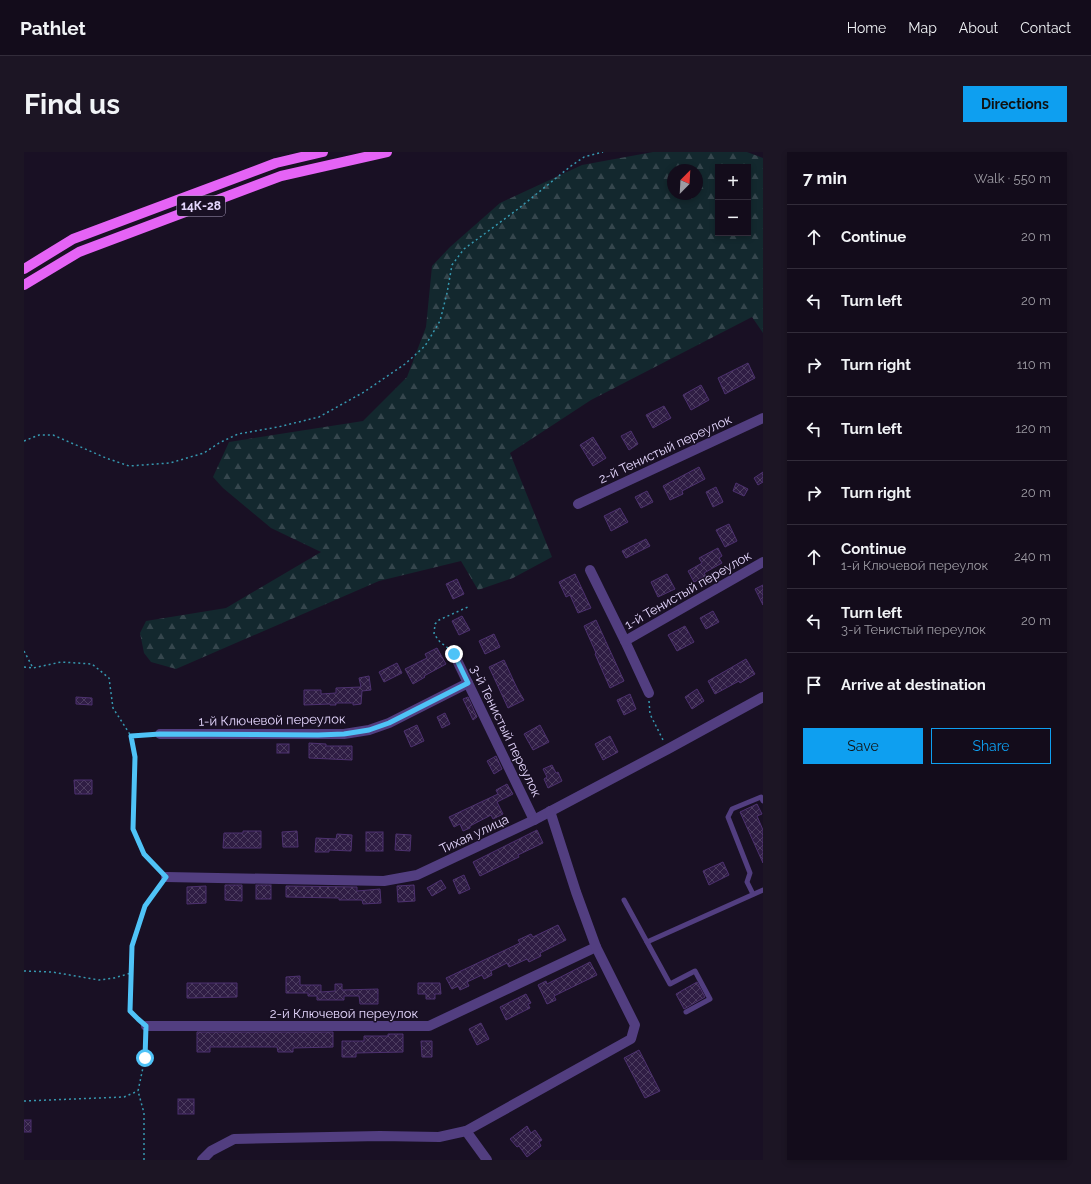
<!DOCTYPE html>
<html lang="en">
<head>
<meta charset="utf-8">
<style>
	body { margin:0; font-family:Raleway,sans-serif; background:#1c1524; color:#f1f3f6 }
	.controls { position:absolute; right:12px; top:12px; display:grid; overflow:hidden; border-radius:0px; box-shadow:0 2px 6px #0003 }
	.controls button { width:36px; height:36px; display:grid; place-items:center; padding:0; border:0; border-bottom:1px solid #322c3a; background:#130c1b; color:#f1f3f6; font:20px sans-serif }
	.compass { position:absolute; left:643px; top:12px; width:36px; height:36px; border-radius:50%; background:#130c1b; box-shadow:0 2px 6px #0003; rotate:24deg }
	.stop { position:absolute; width:12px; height:12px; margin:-9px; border:3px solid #4fc3f7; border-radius:50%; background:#fff }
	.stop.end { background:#4fc3f7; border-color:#fff; box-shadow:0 1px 4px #0008 }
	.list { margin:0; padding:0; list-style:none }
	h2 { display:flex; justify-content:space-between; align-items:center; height:52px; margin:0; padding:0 16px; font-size:17px }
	h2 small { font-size:13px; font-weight:400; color:#9d9ba3 }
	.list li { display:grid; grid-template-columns:26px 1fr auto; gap:12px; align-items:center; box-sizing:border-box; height:64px; padding:0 16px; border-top:1px solid #322c3a }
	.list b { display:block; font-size:15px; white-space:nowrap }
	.list p { margin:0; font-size:13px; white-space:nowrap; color:#9d9ba3 }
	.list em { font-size:13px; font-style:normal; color:#9d9ba3 }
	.actions { display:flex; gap:8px; padding:12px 16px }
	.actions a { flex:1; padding:9px 0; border:1px solid #0e9ff0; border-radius:0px; text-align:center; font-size:14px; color:#0e9ff0 }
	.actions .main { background:#0e9ff0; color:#111 }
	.icon { flex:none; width:22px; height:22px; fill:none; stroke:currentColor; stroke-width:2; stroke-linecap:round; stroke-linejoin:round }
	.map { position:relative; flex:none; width:739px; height:1008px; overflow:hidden; border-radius:0px }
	header { display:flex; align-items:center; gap:24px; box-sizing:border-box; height:56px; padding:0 20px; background:#130c1b; border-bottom:1px solid #322c3a }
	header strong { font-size:19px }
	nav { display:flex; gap:22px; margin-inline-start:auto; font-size:14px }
	.intro { display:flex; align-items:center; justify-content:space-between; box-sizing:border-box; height:96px; padding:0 24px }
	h1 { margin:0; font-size:28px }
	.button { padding:10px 18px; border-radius:0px; background:#0e9ff0; color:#111; font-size:14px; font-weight:700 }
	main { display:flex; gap:24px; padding:0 24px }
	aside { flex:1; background:#130c1b; border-radius:0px; box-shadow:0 2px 6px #0003 }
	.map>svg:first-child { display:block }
</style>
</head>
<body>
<header>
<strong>Pathlet</strong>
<nav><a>Home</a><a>Map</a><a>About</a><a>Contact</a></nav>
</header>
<div class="intro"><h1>Find us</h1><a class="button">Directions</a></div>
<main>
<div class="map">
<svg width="739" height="1008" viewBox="0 0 739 1008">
	<defs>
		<pattern id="forest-firs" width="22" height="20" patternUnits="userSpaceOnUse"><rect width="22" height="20" fill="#13282e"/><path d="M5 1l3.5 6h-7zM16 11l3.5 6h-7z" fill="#35464d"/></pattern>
		<pattern id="building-cross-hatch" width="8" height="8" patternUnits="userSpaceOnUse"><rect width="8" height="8" fill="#2f1d44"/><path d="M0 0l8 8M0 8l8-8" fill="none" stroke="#4d3d60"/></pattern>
	</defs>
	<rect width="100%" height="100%" fill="#191024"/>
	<!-- forest -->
	<path fill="url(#forest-firs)" fill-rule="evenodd" d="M629,0H723L739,6V181L728,165L567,248L486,301L528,405L489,426L454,438L437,409L355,429L152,517L127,510L120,501L116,481L122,469L202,456L297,400L247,376L199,336L189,325L205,290L339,269L383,225L402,175L408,114L426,95L476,51L558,13ZM694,15H724V81H694ZM649,18H673V42H649Z"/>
	<!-- building -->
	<g fill="url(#building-cross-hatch)" stroke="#4d316f">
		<polygon points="724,211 731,226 701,242 694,226"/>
		<polygon points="677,233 685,248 667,258 659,243"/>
		<polygon points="640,254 647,266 629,276 622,263"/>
		<polygon points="607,279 614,292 605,298 597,284"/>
		<polygon points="569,285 582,306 569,314 556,293"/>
		<polygon points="675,315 681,327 658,339 659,342 646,348 639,334"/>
		<polygon points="739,320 739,330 734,333 730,326"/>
		<polygon points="712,331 724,337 720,344 709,339"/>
		<polygon points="692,335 699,350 689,355 682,340"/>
		<polygon points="623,339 629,350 617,356 611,345"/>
		<polygon points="596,356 604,370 587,379 580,364"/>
		<polygon points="705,372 713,389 701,395 692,378"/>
		<polygon points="622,387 626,394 602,406 598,399"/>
		<polygon points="694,396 698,404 695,406 698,411 680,421 682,424 670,430 664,419 678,411 675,406"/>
		<polygon points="551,422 567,456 554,461 546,443 542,445 535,430"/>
		<polygon points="643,422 651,437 634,445 627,430"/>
		<polygon points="433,427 440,442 429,447 422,432"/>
		<polygon points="739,433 739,453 731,437"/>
		<polygon points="689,459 695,470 682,477 676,466"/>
		<polygon points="438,464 446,478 435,483 428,469"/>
		<polygon points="572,468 600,529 586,536 571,502 572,501 560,474"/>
		<polygon points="661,474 670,490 653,499 644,483"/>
		<polygon points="470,482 476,495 461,502 455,489"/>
		<polygon points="413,496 422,512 400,524 401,525 389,532 381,517 403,506 401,502"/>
		<polygon points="722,507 731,522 716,531 715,529 691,542 684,529"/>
		<polygon points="480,508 493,536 500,548 484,556 465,515"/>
		<polygon points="373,511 378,521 360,530 355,520"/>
		<polygon points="345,524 347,538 338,539 337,552 329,553 329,551 312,551 312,553 306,553 306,552 280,553 280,538 297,538 297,542 312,541 312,536 337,535 335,526"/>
		<polygon points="673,537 680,549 668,557 661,545"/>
		<polygon points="606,542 612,557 600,563 593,548"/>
		<polygon points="52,545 68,546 68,553 52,552"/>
		<polygon points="444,545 453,565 449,568 439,547"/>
		<polygon points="421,561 426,572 418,576 413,565"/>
		<polygon points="393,573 400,589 387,595 380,579"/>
		<polygon points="516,573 525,590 509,598 500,582"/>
		<polygon points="586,584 594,600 579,608 571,592"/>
		<polygon points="285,591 302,592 302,594 328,594 328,608 285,606"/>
		<rect x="253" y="592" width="12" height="9"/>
		<polygon points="472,604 478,617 470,622 463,609"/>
		<polygon points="528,613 532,621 534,620 538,629 524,636 520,627 523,625 519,617"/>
		<polygon points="50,628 68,628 68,642 51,642"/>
		<polygon points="483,632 489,642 473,650 479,662 469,667 467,663 446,674 446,676 439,679 436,672 430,675 425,665 474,642 472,638"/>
		<polygon points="733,652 738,662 733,664 739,678 739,711 716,660"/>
		<polygon points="513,678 519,691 494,703 495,705 456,724 449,710"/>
		<polygon points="219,679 237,679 237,696 199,696 200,681 219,681"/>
		<polygon points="273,679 274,695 259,695 258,680"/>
		<rect x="342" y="680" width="17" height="19"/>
		<polygon points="313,682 328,683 327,699 305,698 305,700 291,700 292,686 312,687"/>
		<polygon points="372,682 387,683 386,699 371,698"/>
		<polygon points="699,710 705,723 685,733 679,719"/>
		<polygon points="440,723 446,737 435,742 429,728"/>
		<polygon points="417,728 422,736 408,744 403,736"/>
		<polygon points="201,733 218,733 218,749 201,748"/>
		<rect x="232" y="733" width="15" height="14"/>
		<polygon points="390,733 391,749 374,750 373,734"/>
		<polygon points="182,734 182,751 163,752 163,735"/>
		<polygon points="262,734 333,735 333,739 356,737 357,751 339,752 338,748 315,748 315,746 262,745"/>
		<polygon points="534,773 542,788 516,801 517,804 505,810 503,807 485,815 483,811 467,819 468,823 460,827 458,823 443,830 445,834 436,838 434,834 428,837 422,826 496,791 494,788 507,782 509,785"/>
		<polygon points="566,810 573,823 530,844 532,848 523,852 514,833 522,829 523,832"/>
		<polygon points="276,824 276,833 297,833 297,840 311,839 311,832 318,832 318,838 354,837 354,852 336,852 335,844 320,844 320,848 293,848 293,844 284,844 284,841 262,841 262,825"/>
		<polygon points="673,830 681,845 660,857 652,842"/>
		<polygon points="163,831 213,831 213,845 163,846"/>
		<polygon points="394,831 416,831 417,842 411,842 411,847 402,847 402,842 394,842"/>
		<polygon points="502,842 507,851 504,852 506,856 482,868 476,855"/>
		<polygon points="457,871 465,887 453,893 445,877"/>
		<polygon points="173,880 309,880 309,895 269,896 269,900 254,900 253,895 186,895 186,900 173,900"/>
		<polygon points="364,882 379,882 379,900 332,901 332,905 318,905 318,889 340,889 340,884 364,884"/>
		<polygon points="397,889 408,889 408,905 398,905"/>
		<polygon points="615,898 636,939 621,946 600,906"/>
		<rect x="154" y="947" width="16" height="15"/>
		<rect x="0" y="968" width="7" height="12"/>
		<polygon points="503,974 507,981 511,978 518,988 515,990 517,994 503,1005 495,994 493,995 486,987"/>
	</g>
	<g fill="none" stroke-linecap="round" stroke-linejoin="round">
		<!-- path -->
		<g stroke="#3698b0" stroke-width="1.5" stroke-dasharray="2 3" stroke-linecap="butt">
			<polyline points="0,289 15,283 29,283 82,306 105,314 146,311 180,301 195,291 214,282 254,275 295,265 340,240 381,212 401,194 416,169 423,141 428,113 440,97 494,57 547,14 560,5 579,0"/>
			<polyline points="424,496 416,490 410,482 411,472 415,468 446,454"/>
			<polyline points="0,499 9,516"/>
			<polyline points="0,515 9,516 37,510 68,512 85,526 89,556 107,584 111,605 109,677 120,702 136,718"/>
			<polyline points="625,549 626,562 639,588"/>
			<polyline points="107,584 127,583"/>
			<polyline points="0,819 28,820 75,828 90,826 107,821"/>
			<polyline points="114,868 107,859 108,795 121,754 137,732"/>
			<polyline points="0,949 100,945 114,939"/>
			<polyline points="120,1008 120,961 114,939 121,906 122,884"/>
		</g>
		<!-- service -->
		<g stroke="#523e80" stroke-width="5">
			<polyline points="729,742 723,730 726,721 704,665 708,657 737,645 739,649"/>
			<polyline points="600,748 646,832 671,819 686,847 662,860"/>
			<polyline points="623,790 739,738"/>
		</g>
		<!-- minor -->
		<g stroke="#523e80" stroke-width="10">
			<polyline points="554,352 739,266"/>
			<polyline points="566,418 601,489 625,541"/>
			<polyline points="601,489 739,410"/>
			<polyline points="430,502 510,668"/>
			<polyline points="136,582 320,582 345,578 365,571 444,531"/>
			<polyline points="142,725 360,729 393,723 510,668 644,597 739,545"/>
			<polyline points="122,874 405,874 572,795"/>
			<polyline points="442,979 463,1008"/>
			<polyline points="178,1008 187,999 210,987 356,984 415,985 442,979 607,887 611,873 572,795 552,740 526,659"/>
		</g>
		<!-- primary -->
		<g stroke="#e563f6" stroke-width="10">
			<polyline points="0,117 49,87 252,11 299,0"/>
			<polyline points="0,133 55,100 257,24 363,0"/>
		</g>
	</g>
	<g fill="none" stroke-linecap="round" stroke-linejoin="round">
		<!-- route -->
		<polyline stroke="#4fc3f7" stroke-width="5" points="121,906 122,874 114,867 106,859 108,794 121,754 142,725 120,702 109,677 111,605 107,584 136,582 294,583 320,582 345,578 365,571 444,531 430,502"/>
	</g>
	<g text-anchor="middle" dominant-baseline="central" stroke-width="3" stroke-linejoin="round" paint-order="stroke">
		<!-- shield labels -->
		<rect fill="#191024" stroke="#a79bbc" stroke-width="1" x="153" y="44" width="48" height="20" rx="3"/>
		<g font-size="12" font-weight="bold" fill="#e4d6fd">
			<text x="177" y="54">14К-28</text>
		</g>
		<!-- street labels -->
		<g font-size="13" fill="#e4d6fd" stroke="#191024">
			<text transform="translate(641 297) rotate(-25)">2-й Тенистый переулок</text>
			<text transform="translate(664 438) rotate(-30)">1-й Тенистый переулок</text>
			<text transform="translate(248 568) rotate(-1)">1-й Ключевой переулок</text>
			<text transform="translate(482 579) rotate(64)">3-й Тенистый переулок</text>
			<text transform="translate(450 682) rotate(-25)">Тихая улица</text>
			<text x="320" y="861">2-й Ключевой переулок</text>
		</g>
	</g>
</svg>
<div class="controls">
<button>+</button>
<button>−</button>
</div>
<svg class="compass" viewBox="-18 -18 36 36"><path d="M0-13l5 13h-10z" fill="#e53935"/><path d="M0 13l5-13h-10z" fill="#9d9ba3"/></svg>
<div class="stop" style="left:121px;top:906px"></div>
<div class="stop end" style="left:430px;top:502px"></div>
</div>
<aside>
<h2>7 min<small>Walk · 550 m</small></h2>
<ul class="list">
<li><svg class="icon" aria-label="ahead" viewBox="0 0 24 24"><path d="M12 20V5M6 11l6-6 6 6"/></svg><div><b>Continue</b></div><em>20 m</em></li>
<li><svg class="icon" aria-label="left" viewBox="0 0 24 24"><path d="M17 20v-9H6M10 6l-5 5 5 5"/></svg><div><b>Turn left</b></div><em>20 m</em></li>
<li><svg class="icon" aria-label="right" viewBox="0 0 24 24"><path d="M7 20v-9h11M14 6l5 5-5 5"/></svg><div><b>Turn right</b></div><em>110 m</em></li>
<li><svg class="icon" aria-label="left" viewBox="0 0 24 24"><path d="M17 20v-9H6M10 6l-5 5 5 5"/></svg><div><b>Turn left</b></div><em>120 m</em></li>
<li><svg class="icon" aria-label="right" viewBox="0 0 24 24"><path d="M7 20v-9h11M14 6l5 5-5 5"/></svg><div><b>Turn right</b></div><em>20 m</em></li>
<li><svg class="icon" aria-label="ahead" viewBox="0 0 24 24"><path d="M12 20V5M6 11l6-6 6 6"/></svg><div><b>Continue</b><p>1-й Ключевой переулок</p></div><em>240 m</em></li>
<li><svg class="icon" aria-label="left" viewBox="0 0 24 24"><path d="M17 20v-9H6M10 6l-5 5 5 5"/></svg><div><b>Turn left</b><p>3-й Тенистый переулок</p></div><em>20 m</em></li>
<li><svg class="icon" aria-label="arrive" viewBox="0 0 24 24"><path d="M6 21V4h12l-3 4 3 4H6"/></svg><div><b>Arrive at destination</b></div></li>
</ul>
<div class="actions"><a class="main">Save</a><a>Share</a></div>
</aside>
</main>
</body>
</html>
